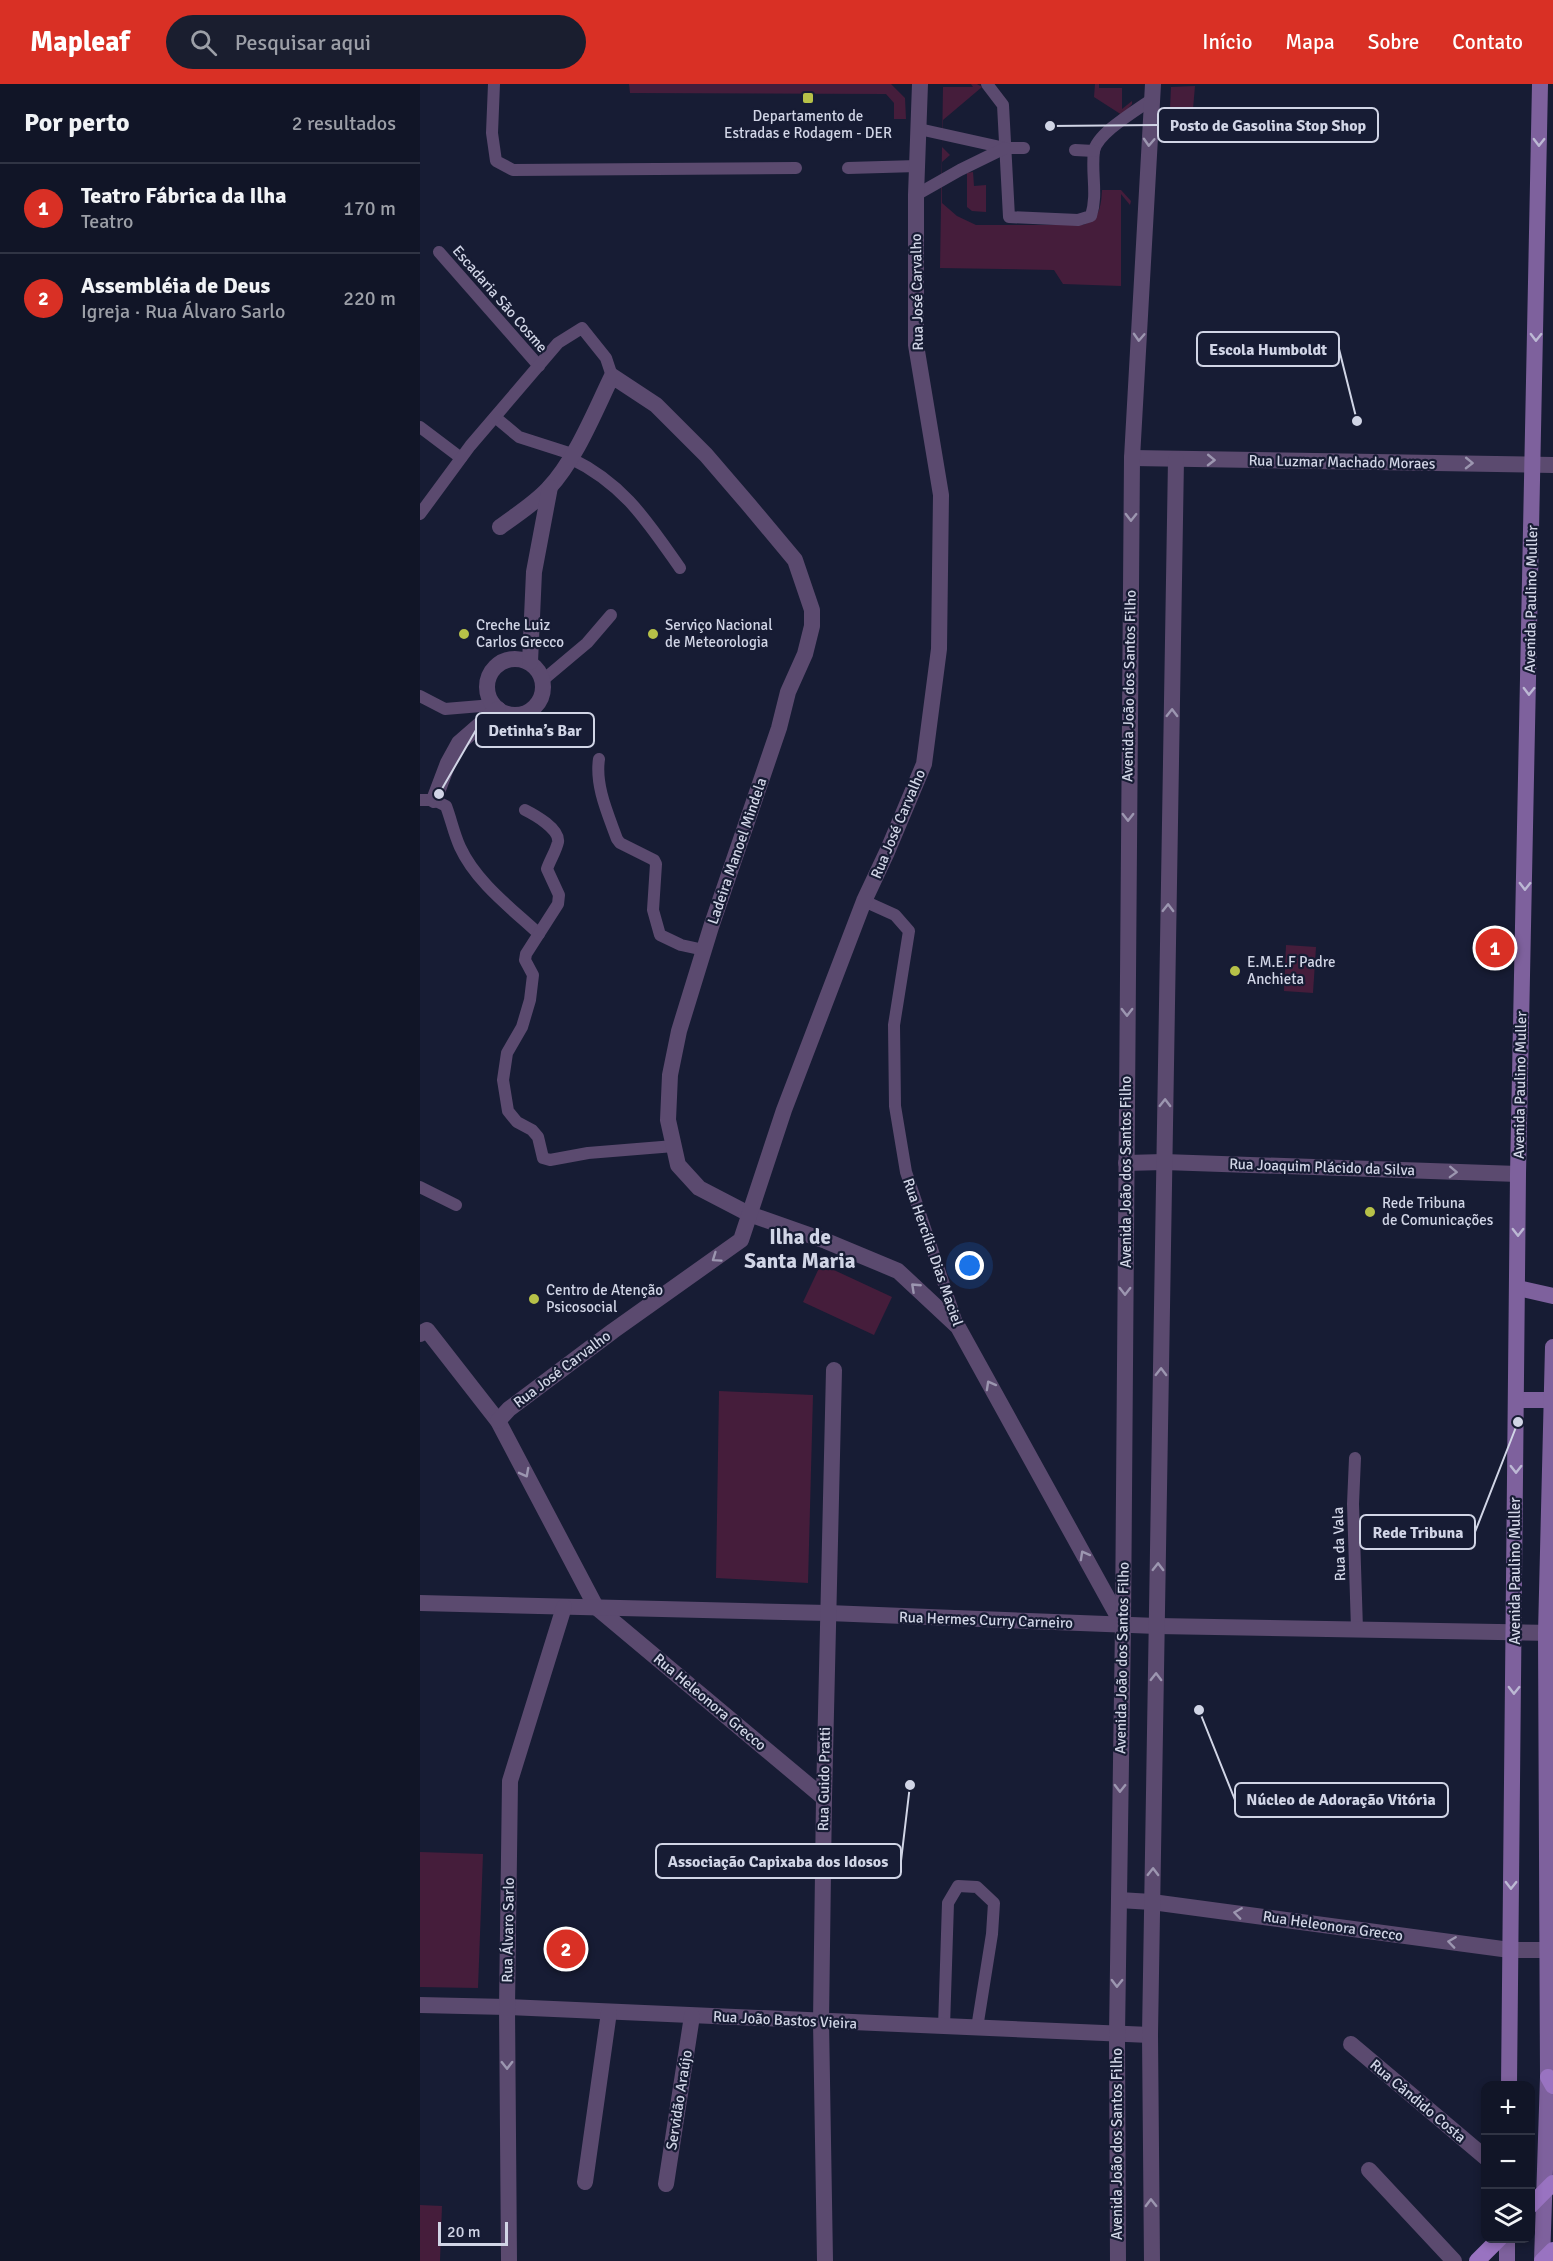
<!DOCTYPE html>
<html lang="pt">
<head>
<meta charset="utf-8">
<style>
	body { margin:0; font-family:Signika,sans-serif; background:#1a1e2f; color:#f1f3f6 }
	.controls { position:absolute; right:18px; bottom:18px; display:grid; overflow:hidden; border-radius:12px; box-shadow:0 3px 9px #0003 }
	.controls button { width:54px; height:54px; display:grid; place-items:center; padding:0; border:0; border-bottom:2px solid #303444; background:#111527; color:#f1f3f6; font:30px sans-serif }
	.scale { position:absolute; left:18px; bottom:15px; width:70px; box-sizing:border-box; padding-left:6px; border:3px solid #d1d5e6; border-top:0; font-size:16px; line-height:21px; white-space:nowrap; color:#d1d5e6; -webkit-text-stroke:4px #171c34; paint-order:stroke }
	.you { position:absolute; left:550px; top:1182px; width:21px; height:21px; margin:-15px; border:4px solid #fff; border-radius:50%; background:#1a73e8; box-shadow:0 0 0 9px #1a73e833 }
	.badge { display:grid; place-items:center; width:39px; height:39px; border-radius:50%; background:#d93025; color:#fff; font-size:20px; font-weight:700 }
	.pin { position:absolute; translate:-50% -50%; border:3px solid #fff; box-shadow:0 2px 6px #0006 }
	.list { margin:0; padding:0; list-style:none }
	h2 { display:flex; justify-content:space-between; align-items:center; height:78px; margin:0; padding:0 24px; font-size:26px }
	h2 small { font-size:20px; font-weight:400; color:#9c9fa7 }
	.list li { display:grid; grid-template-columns:39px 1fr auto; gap:18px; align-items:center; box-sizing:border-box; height:90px; padding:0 24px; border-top:2px solid #303444 }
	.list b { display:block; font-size:22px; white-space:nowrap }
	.list p { margin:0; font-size:20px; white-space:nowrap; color:#9c9fa7 }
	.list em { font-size:20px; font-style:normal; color:#9c9fa7 }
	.icon { flex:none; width:33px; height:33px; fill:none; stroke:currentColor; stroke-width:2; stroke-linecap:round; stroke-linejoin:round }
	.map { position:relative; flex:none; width:1133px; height:2177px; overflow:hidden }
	header { display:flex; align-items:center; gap:36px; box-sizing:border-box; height:84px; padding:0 30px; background:#d93025; color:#fff }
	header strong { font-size:28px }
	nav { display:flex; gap:33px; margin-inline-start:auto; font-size:21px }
	.search { width:420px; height:54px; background:#1a1e2f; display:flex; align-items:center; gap:15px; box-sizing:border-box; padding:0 21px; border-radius:33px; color:#9c9fa7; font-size:22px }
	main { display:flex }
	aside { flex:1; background:#111527 }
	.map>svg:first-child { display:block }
</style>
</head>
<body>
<header>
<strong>Mapleaf</strong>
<div class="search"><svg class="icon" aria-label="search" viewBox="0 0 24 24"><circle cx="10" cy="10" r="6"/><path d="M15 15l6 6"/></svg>Pesquisar aqui</div>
<nav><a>Início</a><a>Mapa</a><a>Sobre</a><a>Contato</a></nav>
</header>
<main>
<aside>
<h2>Por perto<small>2 resultados</small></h2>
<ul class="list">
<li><span class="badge">1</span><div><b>Teatro Fábrica da Ilha</b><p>Teatro</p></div><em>170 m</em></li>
<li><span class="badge">2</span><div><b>Assembléia de Deus</b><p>Igreja · Rua Álvaro Sarlo</p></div><em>220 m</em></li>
</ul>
</aside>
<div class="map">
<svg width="1133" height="2177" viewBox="0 0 1133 2177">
	<rect width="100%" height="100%" fill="#171c34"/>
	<!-- green -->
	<g fill="#451d3b">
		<polygon points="209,0 471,0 485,14 486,35 474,35 474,19 466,10 210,9"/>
		<path d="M551,0H557L562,3L523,36L522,63L530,71L522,78V119L537,132L556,141H663C680,135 681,122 682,106H701L711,117L710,121L701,110V202L643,200L634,186L520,184L523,3H553Z"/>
		<polygon points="675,0 679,0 679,4 702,4 702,25 712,17 712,20 702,31 674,13"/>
		<polygon points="775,2 773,25 750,25 751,3"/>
		<polygon points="553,88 554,102 566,101 566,128 552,127 547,123 547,89"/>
		<polygon points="866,861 896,863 893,909 864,907"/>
		<polygon points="401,1180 472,1213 454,1251 383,1218"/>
		<polygon points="299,1307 393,1311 388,1499 296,1494"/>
		<polygon points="0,1768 63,1770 58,1904 0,1903"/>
		<polygon points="0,2121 22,2122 20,2177 0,2177"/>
	</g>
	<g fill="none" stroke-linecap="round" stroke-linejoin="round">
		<!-- service -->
		<g stroke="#5b4a6f" stroke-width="12">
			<polyline points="74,0 72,49 76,77 93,86 376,84"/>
			<path d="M567,0L583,21L589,133L658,136L671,132C678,110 671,89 674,67C677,49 717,26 732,15"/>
			<polyline points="499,45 585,64 604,64"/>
			<polyline points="655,66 674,67"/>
			<polyline points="428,84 497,82"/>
			<polyline points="496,111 540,86 585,64"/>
			<polyline points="19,168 119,282"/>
			<polyline points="75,333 99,353 152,370"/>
			<polyline points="0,343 41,374"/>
			<path d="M150,374C204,400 227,437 260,484"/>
			<polyline points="0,430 50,362 126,273 138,259 162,244 186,274 192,292"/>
			<polyline points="123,596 167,559 191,531"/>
			<polyline points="0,612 25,625 73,621"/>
			<path d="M179,675C175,702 188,730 197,755L200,759L234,776L236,780L233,826L240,851L261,861L284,866"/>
			<path d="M0,716H14L26,722C31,735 34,750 40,763C56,798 91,824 119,850"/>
			<path d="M105,726C115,731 140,745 138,758C136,767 130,776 127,785L139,811L138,820L106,870L105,876L113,891L110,916L102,943L87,969L83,996L88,1027L97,1038L112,1046L118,1053L123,1074L130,1076L168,1069L254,1062"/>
			<polyline points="444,817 475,831 489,847 474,941 475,1022 486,1088 537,1239"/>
			<polyline points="0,1103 36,1121"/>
			<polyline points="935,1374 933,1420 937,1545"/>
			<polyline points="524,1943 528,1819 538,1802 557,1803 574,1819 572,1850 557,1944"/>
		</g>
		<!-- minor -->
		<g stroke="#5b4a6f" stroke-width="16">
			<polyline points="712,374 1133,381"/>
			<path d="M80,443C96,431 114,420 128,405C156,375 174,329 192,292L236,321L286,371L329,421L375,476L392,526V542L385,570L368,608L359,644L291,843L259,947L250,991L248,1036L258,1081L279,1104L329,1130L406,1157L478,1187L538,1243L702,1540"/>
			<circle cx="95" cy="603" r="28"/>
			<polyline points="110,578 114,488 130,403"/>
			<polyline points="14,716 28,679 39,659 78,625"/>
			<polyline points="706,1079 744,1078 1098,1090"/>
			<polyline points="0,1250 7,1246 78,1337 176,1523 404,1714"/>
			<polyline points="78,1337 89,1325 193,1247 321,1156 364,1026 444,817 467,768 504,680 519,565 521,411 496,261 496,111 500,0"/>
			<polyline points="0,1519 408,1529 737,1542 1133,1549"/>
			<polyline points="699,1816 732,1818 1090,1866 1128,1866"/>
			<polyline points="0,1921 87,1923 730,1951"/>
			<polyline points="931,1960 1066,2074"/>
			<polyline points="949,2086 1034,2177"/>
			<polyline points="165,2098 189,1928"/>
			<polyline points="246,2100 272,1932"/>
			<polyline points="89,2177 87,1923 90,1697 144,1523"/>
			<polyline points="405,2177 401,1937 404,1714 414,1286"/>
			<polyline points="698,2177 697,1951 703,1541 712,374 733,0"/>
			<polyline points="732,2177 730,1951 756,375"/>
		</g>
		<!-- secondary -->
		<g stroke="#7e619d" stroke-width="16">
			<polyline points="1098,1204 1133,1212"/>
			<polyline points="1097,1316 1132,1316"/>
			<polyline points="1089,2002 1098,1090 1120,0"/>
			<polyline points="1087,2154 1087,2177"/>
			<polyline points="1122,2177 1128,1993 1126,1549 1133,1263"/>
		</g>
		<!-- primary -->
		<g stroke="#9973c1" stroke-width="16">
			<polyline points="1128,1993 1133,2002"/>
			<polyline points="1110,2122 1133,2099"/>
			<polyline points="1057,2177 1080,2154"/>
			<polyline points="1122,2177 1133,2166"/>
		</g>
	</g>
	<!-- one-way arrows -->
	<defs><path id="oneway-chevron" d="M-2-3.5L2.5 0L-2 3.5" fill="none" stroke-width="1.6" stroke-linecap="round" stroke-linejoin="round" transform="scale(1.5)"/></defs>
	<g stroke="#9c96b0">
		<use href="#oneway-chevron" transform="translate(729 58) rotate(93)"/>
		<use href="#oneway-chevron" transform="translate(719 253) rotate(93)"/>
		<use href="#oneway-chevron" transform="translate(791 376) rotate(1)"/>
		<use href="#oneway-chevron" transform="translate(1049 379) rotate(1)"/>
		<use href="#oneway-chevron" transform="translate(711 433) rotate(91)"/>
		<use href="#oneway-chevron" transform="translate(752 629) rotate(-89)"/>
		<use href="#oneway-chevron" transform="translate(708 733) rotate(90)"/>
		<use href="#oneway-chevron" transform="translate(748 824) rotate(-89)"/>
		<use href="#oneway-chevron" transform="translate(707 928) rotate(90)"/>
		<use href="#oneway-chevron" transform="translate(745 1019) rotate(-89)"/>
		<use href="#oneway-chevron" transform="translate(1033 1088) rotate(2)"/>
		<use href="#oneway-chevron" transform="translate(296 1174) rotate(145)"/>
		<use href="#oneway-chevron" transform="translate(495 1203) rotate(-137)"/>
		<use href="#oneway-chevron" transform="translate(705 1207) rotate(90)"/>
		<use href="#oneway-chevron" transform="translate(741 1288) rotate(-89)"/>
		<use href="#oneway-chevron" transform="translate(570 1301) rotate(-119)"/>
		<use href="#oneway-chevron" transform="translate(105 1389) rotate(62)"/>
		<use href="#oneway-chevron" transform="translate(664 1471) rotate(-119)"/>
		<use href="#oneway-chevron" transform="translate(738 1483) rotate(-89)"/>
		<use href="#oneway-chevron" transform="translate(736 1593) rotate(-89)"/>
		<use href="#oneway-chevron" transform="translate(700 1704) rotate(91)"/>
		<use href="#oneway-chevron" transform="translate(733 1788) rotate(-89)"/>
		<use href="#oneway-chevron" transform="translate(818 1829) rotate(-172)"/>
		<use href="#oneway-chevron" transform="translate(1032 1858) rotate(-172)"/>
		<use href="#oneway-chevron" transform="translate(697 1899) rotate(91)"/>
		<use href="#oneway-chevron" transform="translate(87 1981) rotate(89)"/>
		<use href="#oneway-chevron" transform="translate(731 2119) rotate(-91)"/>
	</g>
	<g stroke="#bcb8d4">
		<use href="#oneway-chevron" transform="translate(1119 58) rotate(91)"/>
		<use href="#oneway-chevron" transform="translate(1116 253) rotate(91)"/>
		<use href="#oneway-chevron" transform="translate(1109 607) rotate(91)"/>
		<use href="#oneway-chevron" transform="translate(1105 802) rotate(91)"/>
		<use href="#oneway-chevron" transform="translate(1098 1148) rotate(90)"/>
		<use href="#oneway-chevron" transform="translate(1096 1385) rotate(90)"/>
		<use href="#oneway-chevron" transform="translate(1094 1606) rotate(91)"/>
		<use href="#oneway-chevron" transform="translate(1091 1801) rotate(91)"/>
	</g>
	<!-- markers -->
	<g fill="#b7c148" stroke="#171c34" stroke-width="2">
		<rect x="382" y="8" width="12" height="12" rx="3"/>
		<circle cx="44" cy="550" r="6"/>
		<circle cx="233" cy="550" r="6"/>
		<circle cx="815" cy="887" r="6"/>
		<circle cx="950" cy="1128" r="6"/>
		<circle cx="114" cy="1215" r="6"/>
	</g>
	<g text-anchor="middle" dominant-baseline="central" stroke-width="4.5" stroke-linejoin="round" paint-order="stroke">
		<!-- poi labels -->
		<g font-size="15" fill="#d1d5e6" stroke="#171c34" text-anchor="start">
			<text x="388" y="32" text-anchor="middle">Departamento de<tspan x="388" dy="17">Estradas e Rodagem - DER</tspan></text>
			<text x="56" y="541">Creche Luiz<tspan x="56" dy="17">Carlos Grecco</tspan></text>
			<text x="245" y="541">Serviço Nacional<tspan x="245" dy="17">de Meteorologia</tspan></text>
			<text x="827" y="878">E.M.E.F Padre<tspan x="827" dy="17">Anchieta</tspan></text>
			<text x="962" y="1119">Rede Tribuna<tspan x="962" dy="17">de Comunicações</tspan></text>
			<text x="126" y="1206">Centro de Atenção<tspan x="126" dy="17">Psicosocial</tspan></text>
		</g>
		<!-- street labels -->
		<g font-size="15" fill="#d1d5e6" stroke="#171c34">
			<text transform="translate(497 208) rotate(-91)">Rua José Carvalho</text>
			<text transform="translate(80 215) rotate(49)">Escadaria São Cosme</text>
			<text transform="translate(922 378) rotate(1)">Rua Luzmar Machado Moraes</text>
			<text transform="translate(1111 515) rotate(-89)">Avenida Paulino Muller</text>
			<text transform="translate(709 602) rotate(-89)">Avenida João dos Santos Filho</text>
			<text transform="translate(478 740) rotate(-67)">Rua José Carvalho</text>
			<text transform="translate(317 767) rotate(-71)">Ladeira Manoel Mindela</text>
			<text transform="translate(1100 1001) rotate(-89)">Avenida Paulino Muller</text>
			<text transform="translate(902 1083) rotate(2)">Rua Joaquim Plácido da Silva</text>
			<text transform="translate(706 1088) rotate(-90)">Avenida João dos Santos Filho</text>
			<text transform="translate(513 1168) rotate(71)">Rua Hercília Dias Maciel</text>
			<text transform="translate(142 1285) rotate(-37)">Rua José Carvalho</text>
			<text transform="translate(919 1460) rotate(-92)">Rua da Vala</text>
			<text transform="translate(1095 1487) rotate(-90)">Avenida Paulino Muller</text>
			<text transform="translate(566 1536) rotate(2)">Rua Hermes Curry Carneiro</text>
			<text transform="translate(702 1574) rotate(-89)">Avenida João dos Santos Filho</text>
			<text transform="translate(290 1618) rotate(40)">Rua Heleonora Grecco</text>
			<text transform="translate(404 1695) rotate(-89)">Rua Guido Pratti</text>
			<text transform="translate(913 1842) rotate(8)">Rua Heleonora Grecco</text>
			<text transform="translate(88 1846) rotate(-89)">Rua Álvaro Sarlo</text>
			<text transform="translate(365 1936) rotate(3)">Rua João Bastos Vieira</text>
			<text transform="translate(259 2016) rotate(-81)">Servidão Araújo</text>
			<text transform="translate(998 2017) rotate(40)">Rua Cândido Costa</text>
			<text transform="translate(697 2060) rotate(-90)">Avenida João dos Santos Filho</text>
		</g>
		<!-- district labels -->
		<g font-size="21" font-weight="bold" fill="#d1d5e6" stroke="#171c34">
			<text x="380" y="1153">Ilha de<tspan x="380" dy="24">Santa Maria</tspan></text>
		</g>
	</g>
	<!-- callouts -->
	<path fill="none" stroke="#d1d5e6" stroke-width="2" d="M630 42L738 41M937 337L919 265M19 710L56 646M1098 1338L1055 1448M779 1626L815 1716M490 1701L481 1777"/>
	<g fill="#d1d5e6" stroke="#171c34" stroke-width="2">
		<circle cx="630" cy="42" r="6"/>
		<circle cx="937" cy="337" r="6"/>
		<circle cx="19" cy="710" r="6"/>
		<circle cx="1098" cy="1338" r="6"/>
		<circle cx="779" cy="1626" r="6"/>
		<circle cx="490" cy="1701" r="6"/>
	</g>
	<g fill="#171c34" stroke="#d1d5e6" stroke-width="2">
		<rect x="738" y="24" width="220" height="34" rx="6"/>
		<rect x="777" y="248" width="142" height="34" rx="6"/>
		<rect x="56" y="629" width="118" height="34" rx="6"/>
		<rect x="940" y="1431" width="115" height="34" rx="6"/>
		<rect x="815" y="1699" width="213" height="34" rx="6"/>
		<rect x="236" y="1760" width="245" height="34" rx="6"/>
	</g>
	<g font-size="16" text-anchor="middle" font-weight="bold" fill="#d1d5e6">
		<text x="848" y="47">Posto de Gasolina Stop Shop</text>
		<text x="848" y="271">Escola Humboldt</text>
		<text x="115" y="652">Detinha’s Bar</text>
		<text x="998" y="1454">Rede Tribuna</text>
		<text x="921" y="1721">Núcleo de Adoração Vitória</text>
		<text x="358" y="1783">Associação Capixaba dos Idosos</text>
	</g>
</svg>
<div class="controls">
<button>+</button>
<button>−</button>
<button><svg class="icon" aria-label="layers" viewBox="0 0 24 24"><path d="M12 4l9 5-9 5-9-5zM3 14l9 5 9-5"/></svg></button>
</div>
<div class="scale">20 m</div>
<div class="you"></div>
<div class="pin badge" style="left:1075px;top:864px">1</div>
<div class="pin badge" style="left:146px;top:1865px">2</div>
</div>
</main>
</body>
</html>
